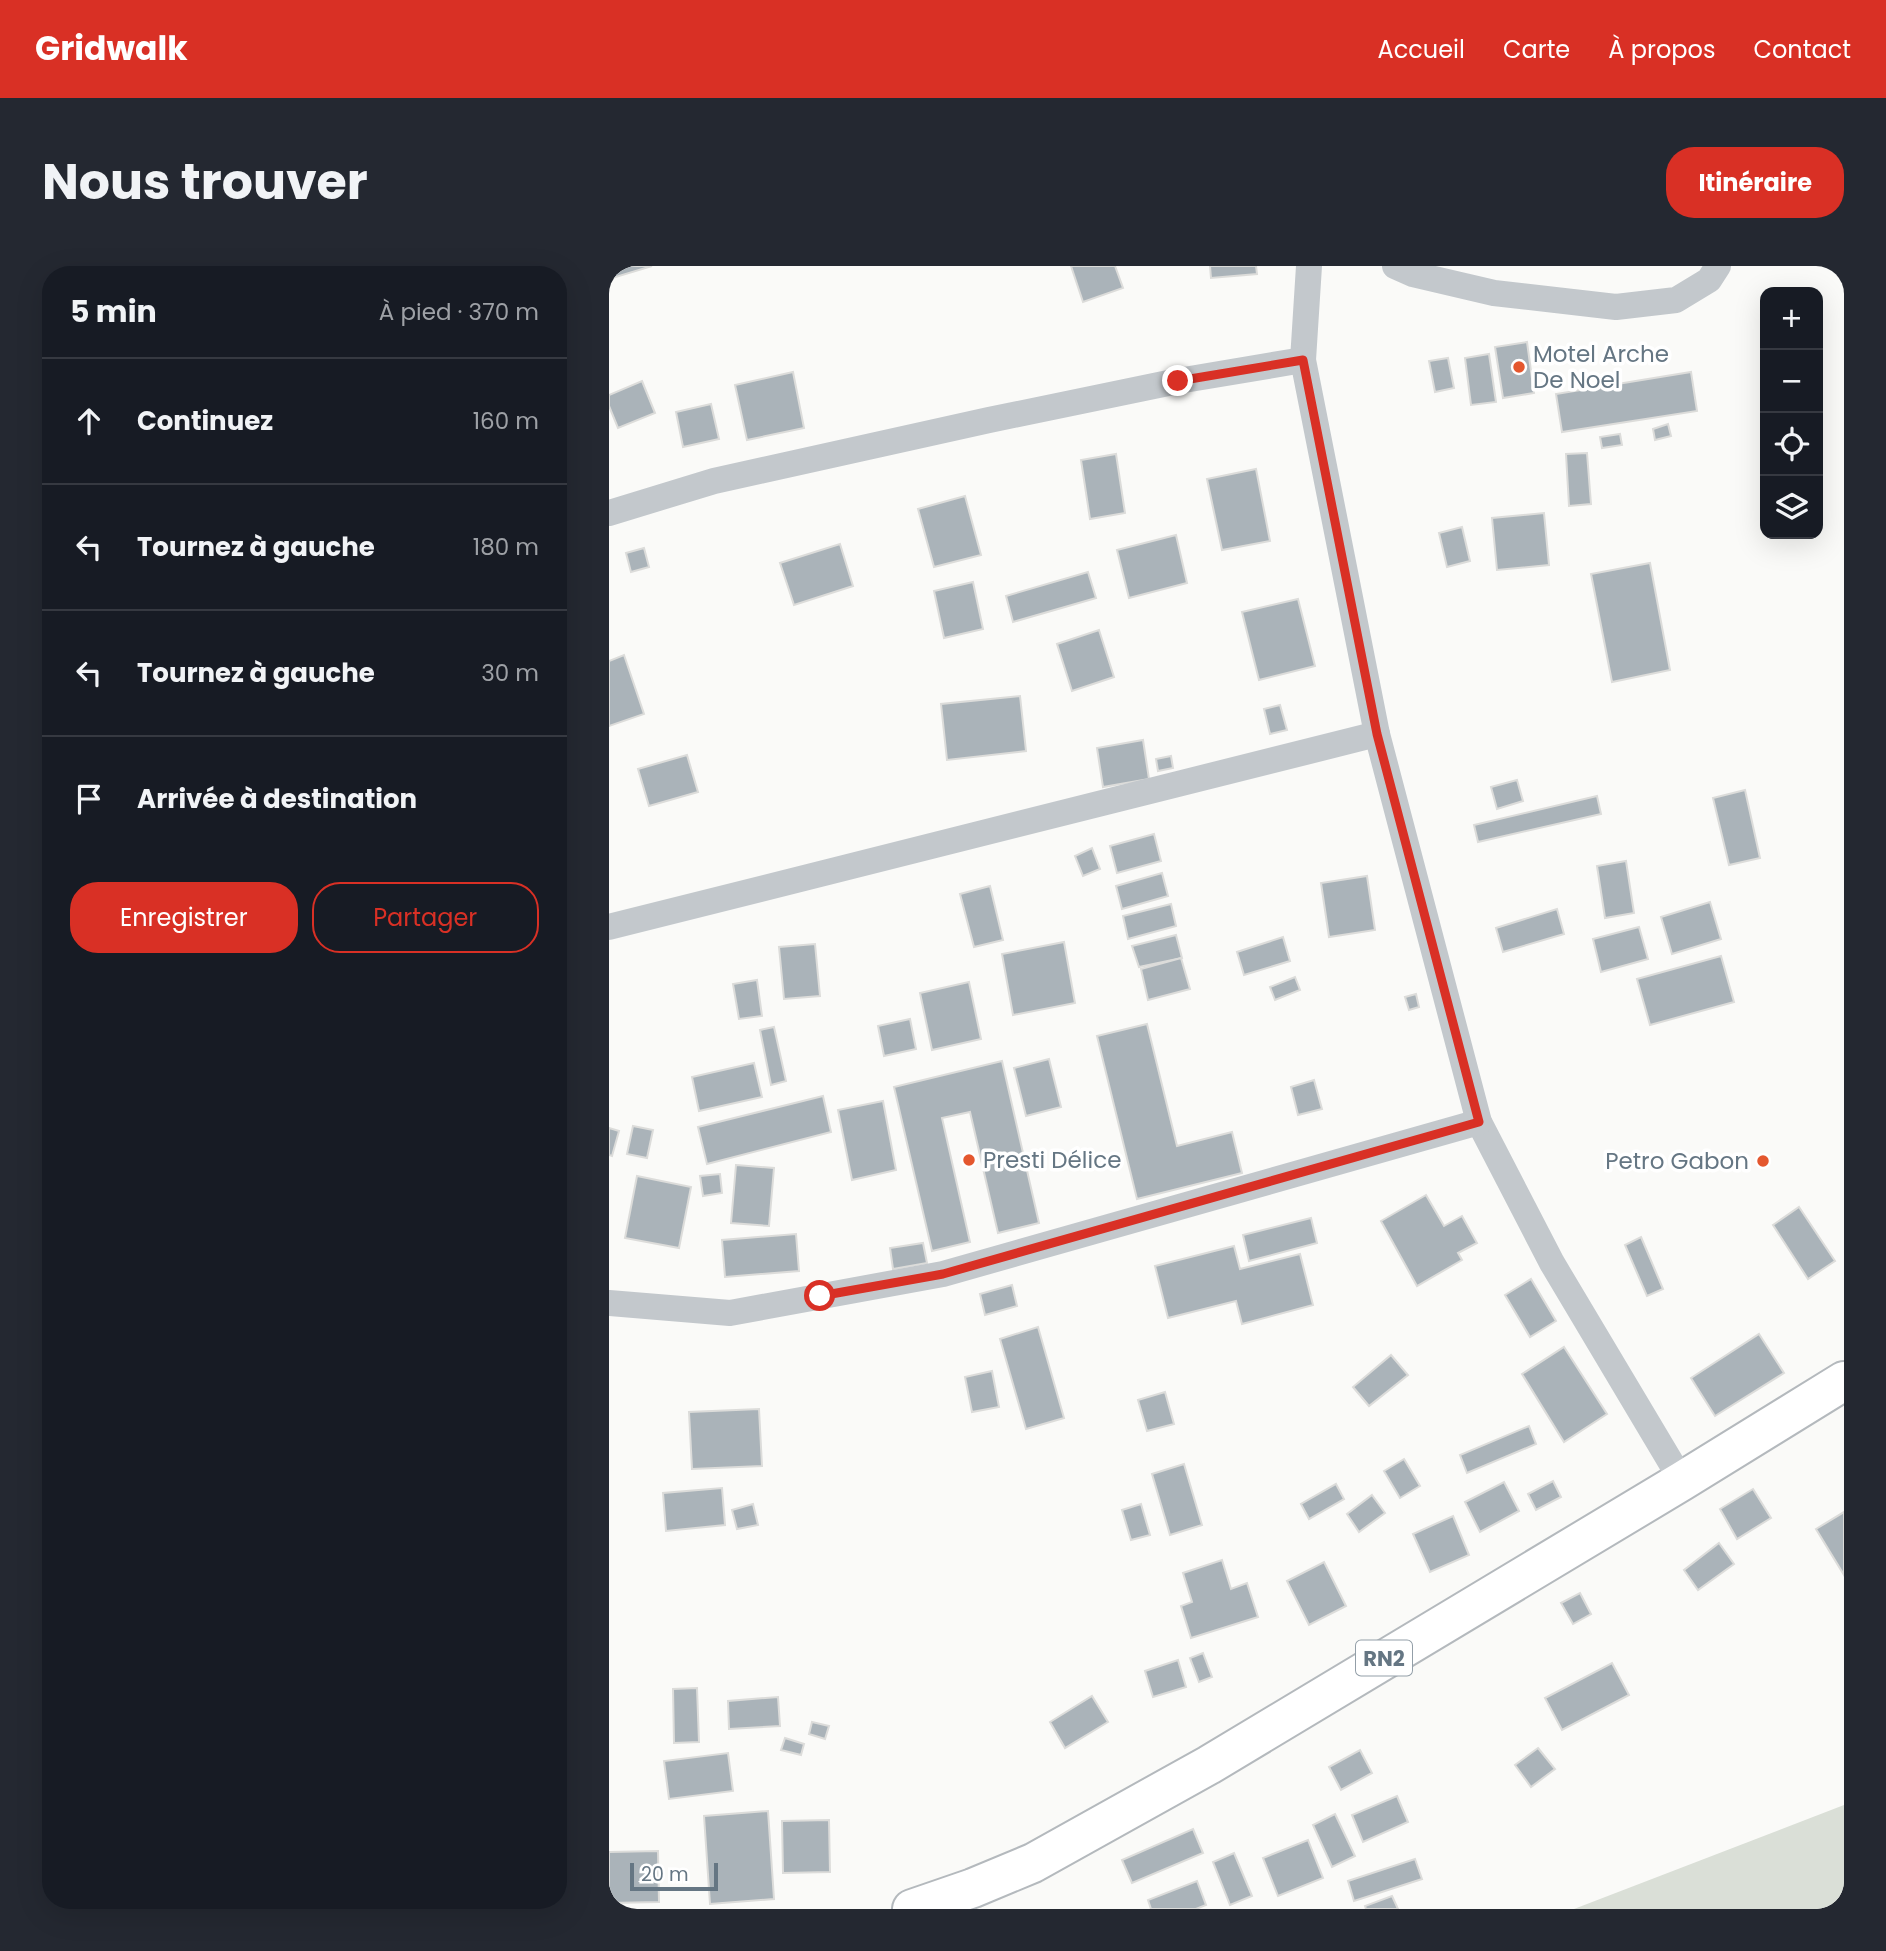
<!DOCTYPE html>
<html lang="fr">
<head>
<meta charset="utf-8">
<style>
	body { margin:0; font-family:Poppins,sans-serif; background:#242831; color:#f1f3f6 }
	.controls { position:absolute; right:21px; top:21px; display:grid; overflow:hidden; border-radius:14px; box-shadow:0 7px 28px #0002 }
	.controls button { width:63px; height:63px; display:grid; place-items:center; padding:0; border:0; border-bottom:2px solid #363941; background:#171b24; color:#f1f3f6; font:35px sans-serif }
	.scale { position:absolute; left:21px; bottom:18px; width:88px; box-sizing:border-box; padding-left:7px; border:4px solid #657683; border-top:0; font-size:19px; line-height:24px; white-space:nowrap; color:#657683; -webkit-text-stroke:5px #fff; paint-order:stroke }
	.stop { position:absolute; width:21px; height:21px; margin:-16px; border:5px solid #d93025; border-radius:50%; background:#fff }
	.stop.end { background:#d93025; border-color:#fff; box-shadow:0 2px 7px #0008 }
	.list { margin:0; padding:0; list-style:none }
	h2 { display:flex; justify-content:space-between; align-items:center; height:91px; margin:0; padding:0 28px; font-size:30px }
	h2 small { font-size:23px; font-weight:400; color:#9ea1a6 }
	.list li { display:grid; grid-template-columns:46px 1fr auto; gap:21px; align-items:center; box-sizing:border-box; height:126px; padding:0 28px; border-top:2px solid #363941 }
	.list b { display:block; font-size:26px; white-space:nowrap }
	.list em { font-size:23px; font-style:normal; color:#9ea1a6 }
	.actions { display:flex; gap:14px; padding:21px 28px }
	.actions a { flex:1; padding:16px 0; border:2px solid #d93025; border-radius:28px; text-align:center; font-size:24px; color:#d93025 }
	.actions .main { background:#d93025; color:#fff }
	.icon { flex:none; width:38px; height:38px; fill:none; stroke:currentColor; stroke-width:2; stroke-linecap:round; stroke-linejoin:round }
	.map { position:relative; flex:none; width:1235px; height:1643px; overflow:hidden; border-radius:28px }
	header { display:flex; align-items:center; gap:42px; box-sizing:border-box; height:98px; padding:0 35px; background:#d93025; color:#fff }
	header strong { font-size:33px }
	nav { display:flex; gap:38px; margin-inline-start:auto; font-size:24px }
	.intro { display:flex; align-items:center; justify-content:space-between; box-sizing:border-box; height:168px; padding:0 42px }
	h1 { margin:0; font-size:49px }
	.button { padding:18px 32px; border-radius:28px; background:#d93025; color:#fff; font-size:24px; font-weight:700 }
	main { display:flex; gap:42px; padding:0 42px }
	aside { flex:1; background:#171b24; border-radius:28px; box-shadow:0 7px 28px #0002 }
	.map>svg:first-child { display:block }
</style>
</head>
<body>
<header>
<strong>Gridwalk</strong>
<nav><a>Accueil</a><a>Carte</a><a>À propos</a><a>Contact</a></nav>
</header>
<div class="intro"><h1>Nous trouver</h1><a class="button">Itinéraire</a></div>
<main>
<aside>
<h2>5 min<small>À pied · 370 m</small></h2>
<ul class="list">
<li><svg class="icon" aria-label="ahead" viewBox="0 0 24 24"><path d="M12 20V5M6 11l6-6 6 6"/></svg><div><b>Continuez</b></div><em>160 m</em></li>
<li><svg class="icon" aria-label="left" viewBox="0 0 24 24"><path d="M17 20v-9H6M10 6l-5 5 5 5"/></svg><div><b>Tournez à gauche</b></div><em>180 m</em></li>
<li><svg class="icon" aria-label="left" viewBox="0 0 24 24"><path d="M17 20v-9H6M10 6l-5 5 5 5"/></svg><div><b>Tournez à gauche</b></div><em>30 m</em></li>
<li><svg class="icon" aria-label="arrive" viewBox="0 0 24 24"><path d="M6 21V4h12l-3 4 3 4H6"/></svg><div><b>Arrivée à destination</b></div></li>
</ul>
<div class="actions"><a class="main">Enregistrer</a><a>Partager</a></div>
</aside>
<div class="map">
<svg width="1235" height="1643" viewBox="0 0 1235 1643">
	<rect width="100%" height="100%" fill="#fafaf8"/>
	<!-- green -->
	<polygon fill="#dadfd7" points="1235,1539 1235,1643 965,1643"/>
	<!-- building -->
	<g fill="#aab3b9" stroke="#dcdcda" stroke-width="2">
		<polygon points="0,0 43,0 0,13"/>
		<polygon points="462,0 506,0 514,22 474,36"/>
		<polygon points="601,0 647,0 648,8 602,12"/>
		<polygon points="918,76 925,127 894,132 886,81"/>
		<polygon points="880,88 887,136 862,139 856,92"/>
		<polygon points="839,92 845,122 826,126 820,95"/>
		<polygon points="184,106 195,162 138,174 126,119"/>
		<polygon points="1082,106 1088,145 953,166 947,128"/>
		<polygon points="33,115 46,147 9,162 0,140 0,129"/>
		<polygon points="102,138 110,173 74,181 67,146"/>
		<polygon points="1059,158 1062,170 1046,174 1044,163"/>
		<polygon points="1011,168 1013,179 993,182 991,171"/>
		<polygon points="978,187 982,238 960,240 957,188"/>
		<polygon points="507,188 516,247 481,253 472,194"/>
		<polygon points="647,203 661,275 613,284 598,213"/>
		<polygon points="356,230 372,289 325,301 309,243"/>
		<polygon points="935,247 940,299 888,304 883,252"/>
		<polygon points="853,261 861,295 838,301 830,267"/>
		<polygon points="567,269 578,317 520,332 508,284"/>
		<polygon points="231,278 244,320 185,339 171,297"/>
		<polygon points="35,282 40,301 22,306 17,287"/>
		<polygon points="1041,297 1061,404 1003,416 982,308"/>
		<polygon points="479,306 487,332 404,356 397,330"/>
		<polygon points="364,316 374,363 335,372 325,325"/>
		<polygon points="689,333 706,400 650,414 633,346"/>
		<polygon points="490,364 505,411 463,425 448,378"/>
		<polygon points="15,389 35,448 0,460 0,395"/>
		<polygon points="411,430 417,485 338,494 332,438"/>
		<polygon points="671,439 678,464 661,468 655,443"/>
		<polygon points="534,474 540,513 494,521 488,482"/>
		<polygon points="78,489 89,526 40,540 29,503"/>
		<polygon points="562,490 564,502 549,505 547,493"/>
		<polygon points="908,514 914,535 888,543 882,521"/>
		<polygon points="1136,524 1151,592 1120,599 1104,532"/>
		<polygon points="988,530 992,548 869,576 865,559"/>
		<polygon points="545,568 552,595 508,607 501,580"/>
		<polygon points="483,582 491,603 474,610 466,590"/>
		<polygon points="1017,595 1025,647 996,652 988,600"/>
		<polygon points="553,607 559,630 513,643 507,620"/>
		<polygon points="758,610 766,664 720,671 712,617"/>
		<polygon points="381,620 394,674 365,681 351,628"/>
		<polygon points="1101,636 1112,673 1063,688 1052,651"/>
		<polygon points="562,638 567,660 519,673 514,650"/>
		<polygon points="948,643 955,668 894,686 887,662"/>
		<polygon points="1030,661 1039,693 992,706 984,673"/>
		<polygon points="567,669 573,692 530,701 523,680"/>
		<polygon points="674,671 681,695 635,709 628,686"/>
		<polygon points="455,676 466,737 404,749 393,688"/>
		<polygon points="206,678 211,730 175,733 170,681"/>
		<polygon points="1112,690 1125,736 1041,759 1028,713"/>
		<polygon points="572,692 581,723 539,734 532,703"/>
		<polygon points="686,711 691,724 666,734 661,721"/>
		<polygon points="148,714 153,750 130,753 124,718"/>
		<polygon points="360,716 372,773 323,784 311,727"/>
		<polygon points="807,728 810,741 800,744 796,731"/>
		<polygon points="301,753 307,783 275,790 269,760"/>
		<polygon points="538,758 568,880 623,866 633,907 528,933 488,770"/>
		<polygon points="165,761 177,815 162,819 151,764"/>
		<polygon points="440,793 452,841 417,850 405,802"/>
		<polygon points="393,795 430,957 389,967 361,846 333,852 361,976 323,985 285,821"/>
		<polygon points="145,797 153,831 90,845 83,811"/>
		<polygon points="705,814 713,843 689,849 682,821"/>
		<polygon points="214,830 222,866 98,898 89,861"/>
		<polygon points="274,835 287,904 243,914 229,844"/>
		<polygon points="24,860 44,864 38,892 18,888"/>
		<polygon points="0,862 10,865 3,890 0,889"/>
		<polygon points="127,899 165,902 160,960 122,957"/>
		<polygon points="111,908 113,927 94,930 91,910"/>
		<polygon points="28,910 82,921 70,982 16,972"/>
		<polygon points="817,929 835,960 853,950 868,977 849,987 853,994 808,1020 772,955"/>
		<polygon points="1190,941 1226,995 1199,1013 1164,959"/>
		<polygon points="702,952 708,977 640,995 634,969"/>
		<polygon points="187,968 190,1005 116,1011 113,974"/>
		<polygon points="1032,971 1054,1023 1038,1030 1016,979"/>
		<polygon points="314,977 318,997 284,1003 281,982"/>
		<polygon points="625,980 631,1003 691,988 704,1039 633,1058 627,1035 559,1052 546,1000"/>
		<polygon points="922,1013 947,1055 921,1071 896,1029"/>
		<polygon points="403,1019 408,1040 376,1049 371,1028"/>
		<polygon points="429,1061 455,1152 417,1163 391,1073"/>
		<polygon points="1150,1068 1175,1107 1106,1150 1082,1112"/>
		<polygon points="955,1081 998,1148 955,1176 913,1108"/>
		<polygon points="782,1089 799,1109 760,1140 744,1121"/>
		<polygon points="383,1105 390,1141 363,1146 356,1111"/>
		<polygon points="556,1126 565,1158 538,1165 529,1134"/>
		<polygon points="150,1143 153,1200 83,1203 80,1146"/>
		<polygon points="920,1160 927,1178 858,1207 851,1189"/>
		<polygon points="795,1193 811,1220 791,1232 775,1205"/>
		<polygon points="575,1198 593,1259 561,1269 543,1208"/>
		<polygon points="944,1215 952,1231 927,1244 919,1228"/>
		<polygon points="895,1216 910,1245 871,1266 856,1236"/>
		<polygon points="727,1218 735,1233 700,1253 692,1238"/>
		<polygon points="113,1222 116,1259 57,1265 54,1227"/>
		<polygon points="1144,1223 1162,1252 1128,1273 1111,1243"/>
		<polygon points="763,1229 776,1247 750,1266 738,1248"/>
		<polygon points="144,1238 149,1259 128,1263 123,1244"/>
		<polygon points="532,1238 541,1269 522,1274 513,1244"/>
		<polygon points="1235,1246 1235,1309 1207,1263"/>
		<polygon points="844,1250 860,1289 821,1306 804,1268"/>
		<polygon points="1110,1277 1125,1298 1089,1324 1075,1304"/>
		<polygon points="613,1294 622,1323 638,1317 649,1351 582,1372 572,1340 583,1336 574,1307"/>
		<polygon points="715,1296 737,1340 700,1359 678,1315"/>
		<polygon points="971,1327 982,1348 964,1358 952,1337"/>
		<polygon points="594,1387 603,1411 590,1416 581,1392"/>
		<polygon points="569,1394 577,1421 544,1431 536,1405"/>
		<polygon points="1003,1397 1020,1429 953,1464 936,1432"/>
		<polygon points="88,1422 90,1476 65,1477 64,1423"/>
		<polygon points="483,1430 499,1456 456,1482 441,1456"/>
		<polygon points="169,1431 171,1460 120,1463 119,1435"/>
		<polygon points="203,1456 220,1460 216,1473 200,1468"/>
		<polygon points="176,1472 195,1478 192,1489 172,1484"/>
		<polygon points="929,1482 946,1503 922,1521 906,1499"/>
		<polygon points="751,1484 763,1507 732,1524 720,1501"/>
		<polygon points="119,1487 124,1525 60,1533 55,1495"/>
		<polygon points="788,1530 799,1556 754,1576 743,1549"/>
		<polygon points="159,1545 165,1633 101,1638 95,1550"/>
		<polygon points="726,1548 746,1590 723,1601 704,1559"/>
		<polygon points="220,1554 221,1606 174,1607 173,1555"/>
		<polygon points="584,1563 594,1587 523,1617 513,1594"/>
		<polygon points="699,1574 714,1612 669,1630 654,1592"/>
		<polygon points="49,1585 50,1636 0,1637 0,1586"/>
		<polygon points="625,1587 643,1630 621,1639 604,1596"/>
		<polygon points="806,1593 813,1613 745,1635 739,1615"/>
		<polygon points="588,1615 597,1639 587,1643 542,1643 539,1634"/>
		<polygon points="783,1630 789,1643 757,1643 756,1640"/>
	</g>
	<g fill="none" stroke-linecap="round" stroke-linejoin="round">
		<defs>
			<polyline id="trunk" points="303,1643 364,1622 424,1597 600,1499 1073,1215 1235,1115"/>
		</defs>
		<!-- trunk casing -->
		<use href="#trunk" stroke="#b4b9bd" stroke-width="42"/>
		<!-- minor -->
		<g stroke="#c3c8cc" stroke-width="26">
			<polyline points="700,0 694,94 768,468 870,856 943,997 1073,1215"/>
			<polyline points="786,0 804,8 885,27 1007,41 1067,34 1100,14 1109,0"/>
			<polyline points="0,247 105,215 380,154 569,115 694,94"/>
			<polyline points="0,661 768,468"/>
			<polyline points="0,1037 121,1047 334,1008 870,856"/>
		</g>
		<!-- trunk -->
		<use href="#trunk" stroke="#fff" stroke-width="38"/>
	</g>
	<g fill="none" stroke-linecap="round" stroke-linejoin="round">
		<!-- route -->
		<polyline stroke="#d93025" stroke-width="9" points="211,1030 334,1008 870,856 768,468 694,94 569,115"/>
	</g>
	<!-- markers -->
	<g fill="#e4572e" stroke="#fff" stroke-width="2.5">
		<circle cx="910" cy="101" r="7"/>
		<circle cx="360" cy="894" r="7"/>
		<circle cx="1154" cy="895" r="7"/>
	</g>
	<g text-anchor="middle" dominant-baseline="central" stroke-width="7" stroke-linejoin="round" paint-order="stroke">
		<!-- shield labels -->
		<rect fill="#fff" stroke="#939fa8" stroke-width="2" x="747" y="1374.5" width="56" height="35" rx="5"/>
		<g font-size="21" font-weight="bold" fill="#657683">
			<text x="775" y="1392">RN2</text>
		</g>
		<!-- poi labels -->
		<g font-size="23" fill="#657683" stroke="#fff" text-anchor="start">
			<text x="924" y="88">Motel Arche<tspan x="924" dy="26">De Noel</tspan></text>
			<text x="374" y="894">Presti Délice</text>
			<text x="1140" y="895" text-anchor="end">Petro Gabon</text>
		</g>
	</g>
</svg>
<div class="controls">
<button>+</button>
<button>−</button>
<button><svg class="icon" aria-label="locate" viewBox="0 0 24 24"><circle cx="12" cy="12" r="6"/><path d="M12 2v4M12 18v4M2 12h4M18 12h4"/></svg></button>
<button><svg class="icon" aria-label="layers" viewBox="0 0 24 24"><path d="M12 4l9 5-9 5-9-5zM3 14l9 5 9-5"/></svg></button>
</div>
<div class="scale">20 m</div>
<div class="stop" style="left:211px;top:1030px"></div>
<div class="stop end" style="left:569px;top:115px"></div>
</div>
</main>
</body>
</html>
